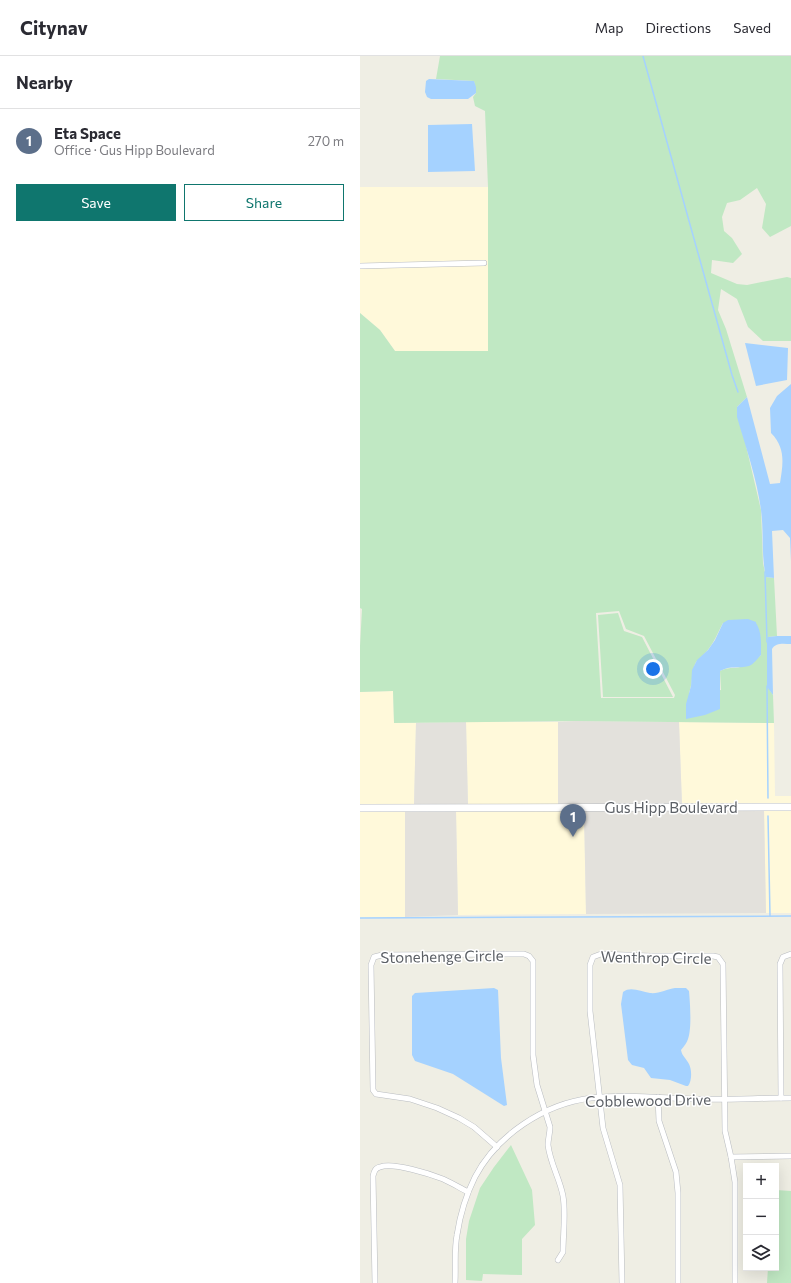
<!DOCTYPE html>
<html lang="en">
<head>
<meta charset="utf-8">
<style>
	body { margin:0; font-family:Commissioner,sans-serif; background:#f7f7f7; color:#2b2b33 }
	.controls { position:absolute; right:12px; bottom:12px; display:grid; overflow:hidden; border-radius:0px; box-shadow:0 4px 16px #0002 }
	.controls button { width:36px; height:36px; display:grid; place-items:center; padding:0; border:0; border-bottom:1px solid #e1e1e2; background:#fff; color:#2b2b33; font:20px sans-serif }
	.you { position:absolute; left:293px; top:613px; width:14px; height:14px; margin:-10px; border:3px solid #fff; border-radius:50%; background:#1a73e8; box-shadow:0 0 0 6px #1a73e833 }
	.badge { display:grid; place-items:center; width:26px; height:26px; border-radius:50%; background:#0f766e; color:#fff; font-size:13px; font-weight:700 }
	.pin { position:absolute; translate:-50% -33px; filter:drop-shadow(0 1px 2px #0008) }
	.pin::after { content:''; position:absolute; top:21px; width:14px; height:12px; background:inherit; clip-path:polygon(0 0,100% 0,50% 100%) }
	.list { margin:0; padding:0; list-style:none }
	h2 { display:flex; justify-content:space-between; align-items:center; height:52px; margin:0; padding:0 16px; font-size:17px }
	h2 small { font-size:13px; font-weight:400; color:#7c7c81 }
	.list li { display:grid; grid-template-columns:26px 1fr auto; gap:12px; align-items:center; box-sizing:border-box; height:64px; padding:0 16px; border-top:1px solid #e1e1e2 }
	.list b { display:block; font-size:15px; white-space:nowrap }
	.list p { margin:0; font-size:13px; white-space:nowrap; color:#7c7c81 }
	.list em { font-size:13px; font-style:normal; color:#7c7c81 }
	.actions { display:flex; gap:8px; padding:12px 16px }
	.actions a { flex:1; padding:9px 0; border:1px solid #0f766e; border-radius:0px; text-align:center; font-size:14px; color:#0f766e }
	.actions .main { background:#0f766e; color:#fff }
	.icon { flex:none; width:22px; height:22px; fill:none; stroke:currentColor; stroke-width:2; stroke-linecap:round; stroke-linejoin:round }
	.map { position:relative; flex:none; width:431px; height:1227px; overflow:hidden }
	header { display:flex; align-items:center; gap:24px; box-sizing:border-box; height:56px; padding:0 20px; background:#fff; border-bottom:1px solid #e1e1e2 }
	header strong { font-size:19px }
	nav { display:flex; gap:22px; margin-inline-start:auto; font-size:14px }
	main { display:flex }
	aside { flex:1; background:#fff }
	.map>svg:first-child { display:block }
</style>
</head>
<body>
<header>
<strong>Citynav</strong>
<nav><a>Map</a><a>Directions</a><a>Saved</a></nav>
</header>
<main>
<aside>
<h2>Nearby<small></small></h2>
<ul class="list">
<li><span class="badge" style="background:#5c6f8a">1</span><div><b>Eta Space</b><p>Office · Gus Hipp Boulevard</p></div><em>270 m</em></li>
</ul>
<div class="actions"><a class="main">Save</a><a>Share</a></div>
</aside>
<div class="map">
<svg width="431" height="1227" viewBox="0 0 431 1227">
	<rect width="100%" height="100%" fill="#efeee4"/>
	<!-- commercial -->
	<g fill="#fff9da">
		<polygon points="0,131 128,131 128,296 35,295 20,274 0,257 0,213 127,209 126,204 0,207"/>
		<polygon points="33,635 34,667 56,667 54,749 0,750 0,636"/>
		<polygon points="106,666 198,666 198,749 108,749"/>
		<polygon points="319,666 414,667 415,740 431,740 431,748 322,749"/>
		<polygon points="224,754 226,858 98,859 96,755"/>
		<polygon points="404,754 431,754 431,857 406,857"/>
		<polygon points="0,755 45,755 45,861 0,862"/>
	</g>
	<!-- industrial -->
	<g fill="#e3e1dc">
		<polygon points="216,665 319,666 322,749 198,749 198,666"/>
		<polygon points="106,666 108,749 54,749 56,667"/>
		<polygon points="224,754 404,754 406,857 226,858"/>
		<polygon points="45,755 96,755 98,859 45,861"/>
	</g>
	<!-- green -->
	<g fill="#c0e8c3" fill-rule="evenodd">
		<path d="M80,0H431V170L410,181L402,172L406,148L397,132L380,144L367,147L362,161L364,175L372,182L382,198L373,207L352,204L351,217L377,228L387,229L427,221L431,222V285H403L388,271L377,243L361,233L358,254L366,273L387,341L377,351L401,454L403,507L406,521L414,522L417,580L408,581L407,630L413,639L414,667L216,665L34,667L33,635L0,636V590L2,553L0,552V257L20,274L35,295H128V131L125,55L115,50L113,41L116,37L114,25L76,23ZM259,555L266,573L284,580L315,639L314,642H241L236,557ZM363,567L401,599C394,605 384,611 375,612C368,612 367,612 360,615L361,634L329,637C333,627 331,616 336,606C339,602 344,599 347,595C354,587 358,576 363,567Z"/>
		<polygon points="258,557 264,575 282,581 313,641 243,641 238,559"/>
		<polygon points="151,1089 172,1134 175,1169 162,1183 162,1219 123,1218 122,1225 106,1224 106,1183 109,1165 120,1132 134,1111"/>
		<polygon points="416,1134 431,1135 431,1227 407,1227 408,1212 416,1212"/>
	</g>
	<!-- water -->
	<g fill="#a5d2ff">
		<polygon points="69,23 114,25 116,31 116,37 108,43 71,43 67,41 65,36 66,25"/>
		<polygon points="112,68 115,115 68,116 68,69"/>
		<polygon points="385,287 428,292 427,324 396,330"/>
		<path d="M431,328V505L430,482L423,474L412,475L414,522L406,521C401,499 404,476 401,454C397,423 386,392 377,361V351L387,341L410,428L420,427C423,408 426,392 411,377L410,352L417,340Z"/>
		<path d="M388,563L396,566V567C402,576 401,588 401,599C398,602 393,609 389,610C378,613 371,609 360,615V653L345,659L326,663V648L331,630L332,614L337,604L348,594L355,584L363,567L368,564Z"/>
		<path d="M417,580H431V588C424,588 416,586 412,593L413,639L407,631V587L408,581Z"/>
		<polygon points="134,932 138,934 141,1002 147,1049 144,1050 93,1018 55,1005 52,999 52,940 55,937"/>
		<path d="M315,932H326L329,935C330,946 332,972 328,983C327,987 324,990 321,994C322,1000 326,1002 329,1008C332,1014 332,1025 328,1030H326L310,1024L291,1022L284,1012L272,1009L268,1004L261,948L263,936C271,930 281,936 290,937C299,938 307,933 315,932Z"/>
	</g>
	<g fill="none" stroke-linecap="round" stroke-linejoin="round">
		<!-- stream -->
		<g stroke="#a5d2ff" stroke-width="1.5">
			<polyline points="283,0 372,319 378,336"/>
			<polyline points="405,516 407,586"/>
			<polyline points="407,630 408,742"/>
			<polyline points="408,760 410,860"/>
			<polyline points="0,862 431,860"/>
		</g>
		<defs>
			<g id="minor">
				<polyline points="0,210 124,207"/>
				<polyline points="298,1041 299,1065 316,1116 318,1137 318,1227"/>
				<polyline points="421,1042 420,908 423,901 431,898"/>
				<path d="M137,1091L114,1071L99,1062L77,1052L50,1043L16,1038L13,1034L11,909L14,901L22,899L164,898L169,900L173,905V999L177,1029L190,1071C190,1077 188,1083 188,1089C190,1107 200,1123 203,1140C206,1157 203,1179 203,1196L198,1204"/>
				<polyline points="371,1101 431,1100"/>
				<path d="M15,1227L13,1120C14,1116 15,1112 20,1111C33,1106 70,1118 83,1123C92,1127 100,1132 108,1136"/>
				<path d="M95,1227C96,1211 94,1194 97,1179C100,1159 106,1139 115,1121C137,1079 184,1048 231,1042C265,1038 300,1042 334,1043C366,1044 399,1042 431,1042"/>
				<polyline points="262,1227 260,1129 243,1072 230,955 230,909 233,901 241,898 290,900 353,900 358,901 363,908 365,1075 371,1101 375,1126 375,1227"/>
			</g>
			<polyline id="tertiary" points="0,752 431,751"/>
		</defs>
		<!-- minor casing -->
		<use href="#minor" stroke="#b9bcc1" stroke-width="6"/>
		<!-- tertiary casing -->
		<use href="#tertiary" stroke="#b9bcc1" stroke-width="8"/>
		<!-- minor -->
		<use href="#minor" stroke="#fff" stroke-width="5"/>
		<!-- tertiary -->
		<use href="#tertiary" stroke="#fff" stroke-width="7"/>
	</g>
	<g text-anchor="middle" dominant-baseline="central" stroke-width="3" stroke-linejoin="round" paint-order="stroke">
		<!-- street labels -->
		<g font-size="15" fill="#5c6066" stroke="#fff">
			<text x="311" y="751">Gus Hipp Boulevard</text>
			<text transform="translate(82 900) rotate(-1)">Stonehenge Circle</text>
			<text transform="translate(296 901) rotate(1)">Wenthrop Circle</text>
			<text transform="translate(288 1044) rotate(-1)">Cobblewood Drive</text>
		</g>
	</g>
</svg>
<div class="controls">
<button>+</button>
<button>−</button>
<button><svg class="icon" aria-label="layers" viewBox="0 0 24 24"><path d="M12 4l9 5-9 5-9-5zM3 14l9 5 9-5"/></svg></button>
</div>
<div class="you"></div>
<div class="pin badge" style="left:213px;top:781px;background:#5c6f8a">1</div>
</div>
</main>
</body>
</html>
